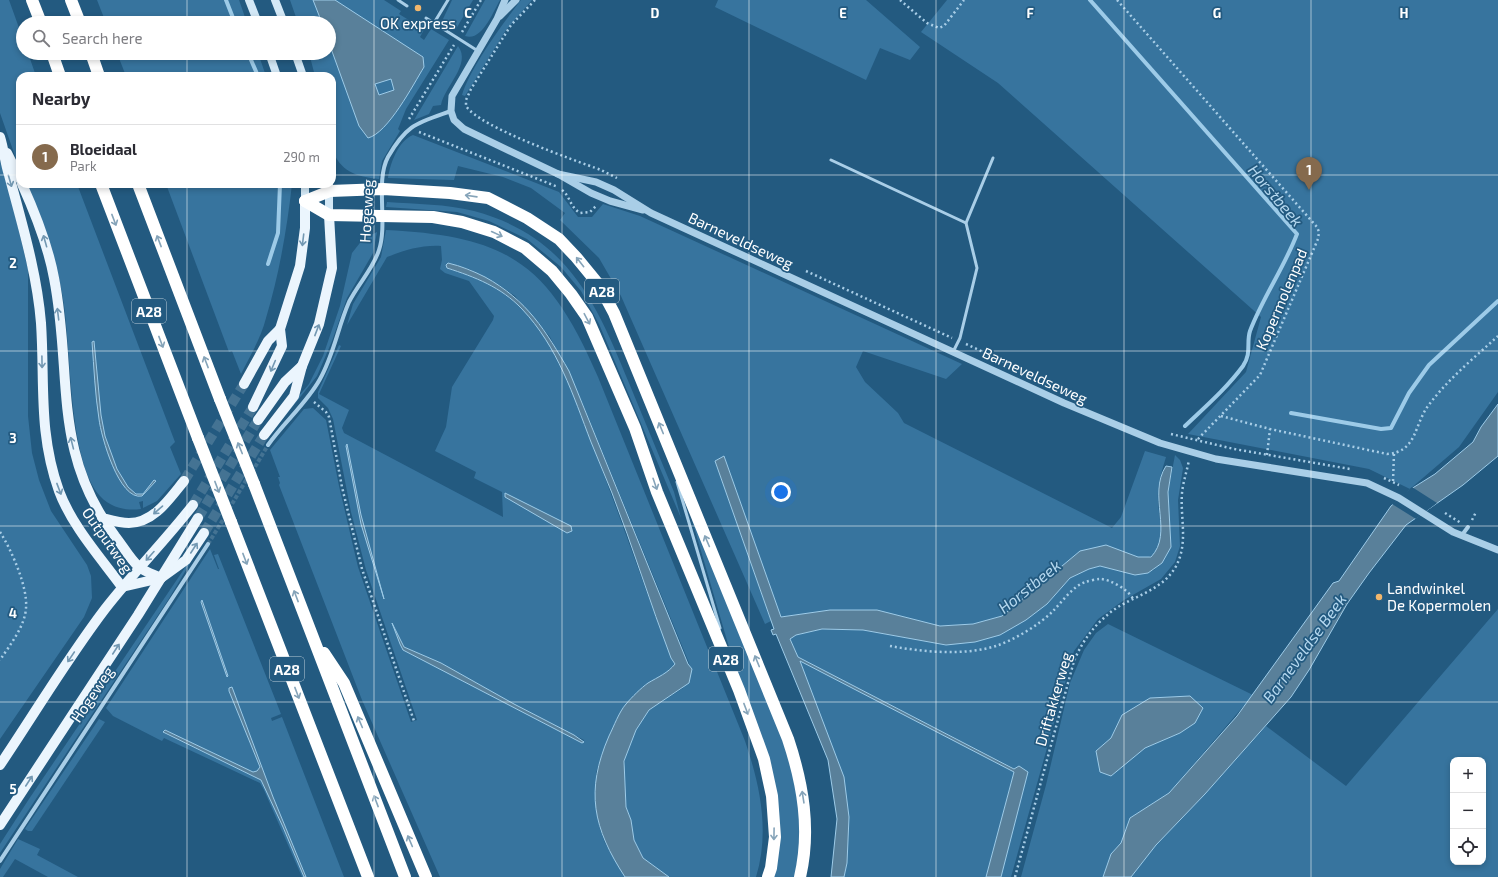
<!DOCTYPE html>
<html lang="en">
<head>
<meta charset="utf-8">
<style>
	body { margin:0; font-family:"Exo 2",sans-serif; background:#f2f2f3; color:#2b2b33 }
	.controls { position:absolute; right:12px; bottom:12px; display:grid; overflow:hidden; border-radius:8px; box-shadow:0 2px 6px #0003 }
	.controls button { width:36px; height:36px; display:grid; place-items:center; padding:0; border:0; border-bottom:1px solid #e1e1e2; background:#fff; color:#2b2b33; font:20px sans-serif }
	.you { position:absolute; left:781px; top:492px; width:14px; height:14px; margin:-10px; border:3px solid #fff; border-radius:50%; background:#1a73e8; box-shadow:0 0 0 6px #1a73e833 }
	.badge { display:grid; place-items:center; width:26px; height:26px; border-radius:50%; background:#856a4d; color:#fff; font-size:13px; font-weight:700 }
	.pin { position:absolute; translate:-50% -33px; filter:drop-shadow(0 1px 2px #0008) }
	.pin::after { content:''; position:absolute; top:21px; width:14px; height:12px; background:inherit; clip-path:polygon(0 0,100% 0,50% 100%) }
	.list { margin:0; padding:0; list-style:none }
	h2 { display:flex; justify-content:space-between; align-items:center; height:52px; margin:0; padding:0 16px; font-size:17px }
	h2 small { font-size:13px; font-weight:400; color:#7c7c81 }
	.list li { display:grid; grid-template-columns:26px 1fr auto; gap:12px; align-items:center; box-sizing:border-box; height:64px; padding:0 16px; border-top:1px solid #e1e1e2 }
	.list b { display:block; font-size:15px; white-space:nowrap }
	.list p { margin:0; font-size:13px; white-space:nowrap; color:#7c7c81 }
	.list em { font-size:13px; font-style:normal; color:#7c7c81 }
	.icon { flex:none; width:22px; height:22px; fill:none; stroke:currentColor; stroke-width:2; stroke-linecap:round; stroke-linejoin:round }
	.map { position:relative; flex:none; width:1498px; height:877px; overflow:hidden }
	.search { position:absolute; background:#fff; box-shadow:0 2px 6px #0003; left:16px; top:16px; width:320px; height:44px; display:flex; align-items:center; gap:10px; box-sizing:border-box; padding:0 14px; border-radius:22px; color:#7c7c81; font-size:15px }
	.panel { position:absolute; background:#fff; box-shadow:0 2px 6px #0003; left:16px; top:72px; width:320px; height:116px; border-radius:12px }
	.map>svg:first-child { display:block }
</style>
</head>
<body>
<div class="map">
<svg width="1498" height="877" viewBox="0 0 1498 877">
	<rect width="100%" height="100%" fill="#235a80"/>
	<!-- green -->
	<g fill="#37749e" fill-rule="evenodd">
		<polygon points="0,0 9,0 23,39 23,53 28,53 36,76 20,76 20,170 0,113"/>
		<polygon points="97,0 239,0 247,23 106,23"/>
		<path d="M290,0H384L401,11L399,14L420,27L422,23L426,26L420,37L424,40L431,29L449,40L406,109L398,129L400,131L382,161L379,179C356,177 340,171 332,149V76H315L309,53H329V23H298Z"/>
		<polygon points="452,0 473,0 456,29 446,23 443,19"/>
		<path d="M485,0H500C493,12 482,42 465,36Z"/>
		<path d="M521,0H532L506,30L465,96L462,95C470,68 503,23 521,0Z"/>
		<polygon points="718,0 866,0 920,47 910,60 880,48 866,80 715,7"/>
		<polygon points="947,0 1498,0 1498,392 1459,447 1410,489 1369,469 1188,434 1246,372 1261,317 998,83 921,32"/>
		<path d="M458,46C472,64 444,87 441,105L433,106L429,114L414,120Z"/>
		<polygon points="117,53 258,53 266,76 126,76"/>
		<path d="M413,135L559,192L578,217H592L603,204L640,216L962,364L946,379L863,351L856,367L865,382L898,413L904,423L1112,528L1121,517L1145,451L1166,457C1162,471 1157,485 1158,500C1158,517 1170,553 1145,558L1080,551L1002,616L973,624L940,626L876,610L780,617L724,456L715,461L771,621L765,624L621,296L599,258L560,220L565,213L531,188L503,177L458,166L454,180L388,178C390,164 398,141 413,135Z"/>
		<polygon points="0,161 10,194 28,269 28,416 32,453 39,480 51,511 87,565 91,576 92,598 84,617 0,739"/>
		<path d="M26,184H77L175,442L170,447L181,474L157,501L143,508V501L139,502L141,509C126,511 111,508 100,496C67,459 72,344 62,293C55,255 39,220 26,184Z"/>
		<path d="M166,184H292C287,229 279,275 266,318C261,338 250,356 241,374L232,351L229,352Z"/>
		<path d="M387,202C416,204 446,204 474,211C567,236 596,302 629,383C644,419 659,456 674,492L681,518L599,324L581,291L561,267L527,239L489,221L457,212L386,207Z"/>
		<path d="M386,230C509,236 549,264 598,377L745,741C760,785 770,831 756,877H669L643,858L634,840L631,820L626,807L624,778L625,757L636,730L649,710L683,688L690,669L689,663L582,402L550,337L515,296L499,285L469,269L448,263L446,265L447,268C475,276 500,288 521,308C559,345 573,396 592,444C620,515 644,587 671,658L675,664L668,672L648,684L602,753L596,773V810L600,829L605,843L625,877H440L362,700L279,485L280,483L278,477H280L270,450L304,409L313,408L326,420L339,486L358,567L411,722L417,720L366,570L351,512L333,419L328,408L318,398V392L339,345L341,346L319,394L349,410L342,428L344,433L503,517L502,492L474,478L476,472L435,451L446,427L452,387L493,320L494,316L469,281L445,273L440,269L442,260L441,246C421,245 406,250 387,257L347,325L353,304L381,257ZM392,623L404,647L441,663L514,704L584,740L582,743L402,649Z"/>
		<polygon points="377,232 373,253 347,298 332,341 317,376 270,435 281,417 309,384 323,356 340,306 352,253 363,239"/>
		<polygon points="1175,455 1180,460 1183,468 1178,500 1180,546 1175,562 1161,579 1124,600 1098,619 1074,651 1011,877 1001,877 1019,766 1015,769 798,657 790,639 796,635 822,629 863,630 946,645 1047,604 1070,578 1089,569 1100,566 1143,574 1154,570 1171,547 1168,492"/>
		<polygon points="694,519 777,723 789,759 798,796 800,844 795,877 773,877 779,837 740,685 692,520"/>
		<polygon points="207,535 168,600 0,853 0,844 29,799"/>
		<path d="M210,549L218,569H219L214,555L218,554L281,714L271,718L272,721L282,717L344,877H306L273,797L231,687L229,688V691L260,767L259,770L253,772L165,730L164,733L261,780L283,827L304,877H302L264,790L260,783L164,738L162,741L158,739L113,716L106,708ZM202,600L228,676L227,677L201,602Z"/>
		<path d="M1498,609V877H1131L1156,845L1205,794L1266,726L1346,786ZM1453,760H1483V862H1453Z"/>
		<path d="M1108,624L1253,695L1169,793L1130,818L1121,843L1111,854L1103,877H1021L1046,785L1070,683L1084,650L1096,633ZM1190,696L1180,733L1145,748L1111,776L1096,751L1111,738L1122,715L1150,698Z"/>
		<polygon points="800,660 1014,772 986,877 844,877 847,863 849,818"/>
		<polygon points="99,719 105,722 32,831 28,831 25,829"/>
		<polygon points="18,839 40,849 37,855 78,877 48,877 15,859 3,877 0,877 0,869"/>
	</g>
	<!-- water -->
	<g fill="#59809a" stroke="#9dcbe8" fill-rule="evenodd">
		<path d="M313,0H335L423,57L424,67C413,85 388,133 368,138L359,126L329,43V23H322ZM391,79L394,90L379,95L375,84Z"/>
		<path d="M448,263C461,266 473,271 485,277C527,300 546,331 569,371L688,664L692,669L689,683L649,710L636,730L624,761L626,807L631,820L634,840L643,858L669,877H625C593,828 585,791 609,736C614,726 619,712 626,704C632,697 641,688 648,683C658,677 668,673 675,664L671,658C650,603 633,547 612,493C605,476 598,459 591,442C573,395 558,347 522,309C501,287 475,277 447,268L446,265Z"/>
		<path d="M94,341L101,415L105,436L117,469L128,487L136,494H143L154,480L156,481L142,496C119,501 101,436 99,419C95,394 94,368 92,342Z"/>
		<polygon points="1498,404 1498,456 1463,485 1406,525 1369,573 1347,604 1309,670 1291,697 1205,794 1156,845 1131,877 1103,877 1111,854 1121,843 1130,818 1169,793 1237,716 1333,583 1339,581 1391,506 1411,489 1435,474 1473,442 1481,427"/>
		<polygon points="347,444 361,515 384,599 361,524 346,446"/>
		<path d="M724,456L781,617L830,610H877L940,626L973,624L1002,616L1080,551L1106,545L1138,557H1151C1174,533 1147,495 1166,466L1172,467L1168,492L1171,547L1162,563L1148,573L1135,575L1100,566L1089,569L1070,578L1047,604L1026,620L1000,635L975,642L946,645L863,630L822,629L796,635L790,639L798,657L1014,769L1019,766L1028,772L1001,877H986L1014,772L800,661L844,777L849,817L847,863L844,877H831L837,819L828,760L776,634L773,635L771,630L774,629L715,461Z"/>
		<polygon points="505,493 571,526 572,531 567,533 505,497"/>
		<polygon points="202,600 228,676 227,677 201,602"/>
		<polygon points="392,623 404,647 441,663 514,704 574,735 584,742 582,743 403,650 400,644"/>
		<polygon points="232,687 273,797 306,877 304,877 283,827 261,780 163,732 165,730 253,772 257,771 260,767 229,691 229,688"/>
		<polygon points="1190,696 1203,708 1195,723 1180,733 1145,748 1111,776 1100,772 1096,751 1111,738 1122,715 1150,698"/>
	</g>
	<!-- pier -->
	<polygon fill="#235a80" points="1412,487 1437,503 1416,519 1392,504"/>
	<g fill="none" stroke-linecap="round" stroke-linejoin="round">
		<!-- stream -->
		<g stroke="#9dcbe8" stroke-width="4">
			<polyline points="226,0 235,23"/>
			<path d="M1090,0L1297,234C1284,268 1263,297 1250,331C1246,343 1252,353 1243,366C1226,389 1205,407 1185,426"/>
			<polyline points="248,53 258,76"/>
			<polyline points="268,264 278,233 280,184"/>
			<polyline points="1291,413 1381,429 1391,428 1409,393 1429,365 1498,301"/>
		</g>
		<!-- minor-tunnel -->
		<g stroke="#447393" stroke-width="4" stroke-dasharray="4 2" stroke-linecap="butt">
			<polyline points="252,472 268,445"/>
			<polyline points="229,509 248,477"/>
			<polyline points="208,544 226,515"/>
		</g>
		<!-- primary-tunnel -->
		<g stroke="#447393" stroke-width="10" stroke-dasharray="10 5" stroke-linecap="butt">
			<polyline points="184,481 244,384"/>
			<polyline points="193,505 253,407"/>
			<polyline points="198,518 258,420"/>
			<polyline points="204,533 264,435"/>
		</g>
		<!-- path -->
		<g stroke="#a9cee7" stroke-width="2.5" stroke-dasharray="2 3" stroke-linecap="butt">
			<path d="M535,0L511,25L471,89L466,100V106C479,127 574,160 601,170L617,178"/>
			<polyline points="900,0 927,23 939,28 944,26 964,0"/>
			<polyline points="1117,0 1317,227 1319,232 1318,239 1260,375 1197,440"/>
			<polyline points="462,32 481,0"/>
			<polyline points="409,119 454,45"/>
			<polyline points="419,132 558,187"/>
			<path d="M562,190C570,196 570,207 580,213L590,212L597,205"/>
			<polyline points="806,271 952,338"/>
			<polyline points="966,344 1081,397"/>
			<polyline points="314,402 326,412 329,417 342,487 362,569 414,721"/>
			<path d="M1221,416L1270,429L1387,454C1417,452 1414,425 1428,406C1448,379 1474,358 1498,336"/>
			<polyline points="1171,434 1234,449 1350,469"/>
			<polyline points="1267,455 1270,429"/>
			<polyline points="1384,478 1399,485"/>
			<polyline points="1393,481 1394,453"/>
			<polyline points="1445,513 1461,523"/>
			<polyline points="1472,520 1476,512"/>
			<path d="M0,532C11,549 28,587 26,608C25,626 10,645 0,660"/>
			<path d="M890,646C924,652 963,656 996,646C1016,639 1039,625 1053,611C1063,601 1072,587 1085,582C1089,581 1096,579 1100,579C1110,579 1129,590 1133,599"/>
			<path d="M1015,877L1074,661C1083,639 1098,620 1118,607C1138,595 1162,589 1175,568C1189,544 1180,519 1182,493C1183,482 1187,471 1189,460"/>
		</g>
		<!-- service -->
		<g stroke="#a9cee7" stroke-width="3">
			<polyline points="398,0 407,6"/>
			<polyline points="426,18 478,51"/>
			<polyline points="434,23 448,0"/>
			<polyline points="831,160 966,223 977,268 960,338 953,352"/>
			<polyline points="966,223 993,158"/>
			<polyline points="677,482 720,628"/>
		</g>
		<!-- minor -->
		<g stroke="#a9cee7" stroke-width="4">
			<path d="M268,445C284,422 307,403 320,379C334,354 338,327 349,302C358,284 373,269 379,250C388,223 375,181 388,157C407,124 417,123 451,111"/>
			<polyline points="1462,535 1468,527"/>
			<polyline points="0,861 208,544"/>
		</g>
		<!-- tertiary -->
		<g stroke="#a9cee7" stroke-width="7">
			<polyline points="505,0 497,19 452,96 451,111 454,120 464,129 558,174 591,193 610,201 643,210"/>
			<polyline points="500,16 516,0"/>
			<polyline points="558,174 596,182 614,190 651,213 1064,403 1160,443 1216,459 1367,483 1399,498 1453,532 1498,550"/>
		</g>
		<!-- secondary -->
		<g stroke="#d3e8f6" stroke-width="8">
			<polyline points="249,0 258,23"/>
			<polyline points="275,0 284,23"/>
			<polyline points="269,53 277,76"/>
			<polyline points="295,53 303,76"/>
			<polyline points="329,184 329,215"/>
			<polyline points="305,201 305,184"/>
		</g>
		<!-- primary -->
		<g stroke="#ebf5fd" stroke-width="10">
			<path d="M0,137C4,150 5,163 9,175C22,224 37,273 41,323C45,383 38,432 59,491C72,526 100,557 122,587"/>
			<polyline points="7,153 20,179"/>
			<path d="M22,184C36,215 48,245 54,278C73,374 51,451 115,536C123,546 130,559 139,567C145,572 155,575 161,578"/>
			<polyline points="244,384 268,341 280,329"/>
			<polyline points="253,407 282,346 280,329 300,266 305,228 305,201"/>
			<polyline points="258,420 285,382 302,366"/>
			<polyline points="264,435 294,396 302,366 319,324 332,268 329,215"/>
			<path d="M102,518C110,520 120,523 129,523C154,523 170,498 184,481"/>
			<polyline points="122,587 161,578 186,560 204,533"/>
			<path d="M0,765C35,713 67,659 105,609C133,573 165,541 193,505"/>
			<polyline points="0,825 138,615 198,518"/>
		</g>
		<!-- motorway -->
		<g stroke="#fff" stroke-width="12">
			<polyline points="32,0 41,23"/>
			<polyline points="71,0 80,23"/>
			<polyline points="52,53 60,76"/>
			<polyline points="91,53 99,76"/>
			<polyline points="101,184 198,438"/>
			<polyline points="138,184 220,399"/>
			<path d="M305,201L330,191L383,189L450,193L488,198L527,218L559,239L576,257L599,285L614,313L788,739C803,784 811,830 800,877"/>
			<polyline points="305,201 329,215 433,217 462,222 494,232 525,248 552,271 571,294 587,317 635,428 657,492 739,690 764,759 772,796 775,837 771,868 768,877"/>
			<polyline points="254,484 405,877"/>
			<polyline points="231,522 368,877"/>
			<polyline points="324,653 344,683 426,877"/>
		</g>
		<!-- motorway-bridge -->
		<g stroke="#fff" stroke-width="12">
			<polyline points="220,399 254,484"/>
			<polyline points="198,438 231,522"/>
		</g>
	</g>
	<!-- one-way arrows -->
	<defs><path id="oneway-shaft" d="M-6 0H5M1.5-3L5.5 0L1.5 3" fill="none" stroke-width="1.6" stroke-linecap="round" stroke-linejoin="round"/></defs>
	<g stroke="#7398b2">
		<use href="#oneway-shaft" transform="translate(10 181) rotate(74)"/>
		<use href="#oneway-shaft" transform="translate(303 240) rotate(97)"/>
		<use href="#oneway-shaft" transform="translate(45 241) rotate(-106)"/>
		<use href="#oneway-shaft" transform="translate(58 314) rotate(-97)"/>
		<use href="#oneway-shaft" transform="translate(317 330) rotate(-69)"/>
		<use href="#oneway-shaft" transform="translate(42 362) rotate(89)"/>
		<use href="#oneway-shaft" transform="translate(273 366) rotate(113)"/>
		<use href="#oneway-shaft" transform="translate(72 443) rotate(-104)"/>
		<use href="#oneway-shaft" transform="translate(59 489) rotate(69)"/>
		<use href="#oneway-shaft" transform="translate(158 510) rotate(139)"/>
		<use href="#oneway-shaft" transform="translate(194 548) rotate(-57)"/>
		<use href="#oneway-shaft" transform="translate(150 556) rotate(132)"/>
		<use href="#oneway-shaft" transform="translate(116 649) rotate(-57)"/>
		<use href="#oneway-shaft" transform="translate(71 657) rotate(124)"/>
		<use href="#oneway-shaft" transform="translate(29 781) rotate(-57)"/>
	</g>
	<g stroke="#86a4b9">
		<use href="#oneway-shaft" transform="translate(471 196) rotate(-172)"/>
		<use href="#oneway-shaft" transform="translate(114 220) rotate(69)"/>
		<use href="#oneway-shaft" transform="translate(497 234) rotate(25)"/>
		<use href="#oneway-shaft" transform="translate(159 241) rotate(-111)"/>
		<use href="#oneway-shaft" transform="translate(580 262) rotate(-128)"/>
		<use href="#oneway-shaft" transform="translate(587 319) rotate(62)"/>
		<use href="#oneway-shaft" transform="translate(161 342) rotate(69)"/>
		<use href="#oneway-shaft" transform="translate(206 362) rotate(-111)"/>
		<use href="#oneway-shaft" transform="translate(661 428) rotate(-112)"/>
		<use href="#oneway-shaft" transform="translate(240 448) rotate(-112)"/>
		<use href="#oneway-shaft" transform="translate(655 484) rotate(71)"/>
		<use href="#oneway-shaft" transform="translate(217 487) rotate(69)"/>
		<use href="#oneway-shaft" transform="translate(707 541) rotate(-113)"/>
		<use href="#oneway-shaft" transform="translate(245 559) rotate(69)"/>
		<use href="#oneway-shaft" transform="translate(296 596) rotate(-111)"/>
		<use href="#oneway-shaft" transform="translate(757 661) rotate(-112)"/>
		<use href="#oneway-shaft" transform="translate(297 693) rotate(69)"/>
		<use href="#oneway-shaft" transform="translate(746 709) rotate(69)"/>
		<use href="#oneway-shaft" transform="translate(360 722) rotate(-113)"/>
		<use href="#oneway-shaft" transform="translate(803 797) rotate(-99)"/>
		<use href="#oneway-shaft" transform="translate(376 801) rotate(-111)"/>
		<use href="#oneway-shaft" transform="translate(774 834) rotate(91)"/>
		<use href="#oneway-shaft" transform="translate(410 841) rotate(-113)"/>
	</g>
	<!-- grid -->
	<path fill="none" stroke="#fff" stroke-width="1" stroke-opacity="0.55" d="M187,0V23M374,0V877M562,0V877M749,0V877M936,0V877M1124,0V877M1311,0V877M187,53V76M0,175H20M332,175H1498M187,184V877M0,351H1498M0,526H1498M0,702H1498"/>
	<!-- markers -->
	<g fill="#f2b76c" stroke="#235a80" stroke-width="1.5">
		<circle cx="418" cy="8" r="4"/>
		<circle cx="1379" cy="597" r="4"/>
	</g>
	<g text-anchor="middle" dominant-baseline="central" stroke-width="3.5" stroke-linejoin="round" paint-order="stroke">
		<!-- shield labels -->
		<g fill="#235a80" stroke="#bdced9" stroke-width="1">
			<rect x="585" y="279" width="34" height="24" rx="3"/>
			<rect x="132" y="299" width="34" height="24" rx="3"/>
			<rect x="709" y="647" width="34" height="24" rx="3"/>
			<rect x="270" y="657" width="34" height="24" rx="3"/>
		</g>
		<g font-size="14" font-weight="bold" fill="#fff">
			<text x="602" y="291">A28</text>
			<text x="149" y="311">A28</text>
			<text x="726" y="659">A28</text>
			<text x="287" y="669">A28</text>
		</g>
		<!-- poi labels -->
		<g font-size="15" fill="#fff" stroke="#235a80">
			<text x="418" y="23">OK express</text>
			<text x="1387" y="588" text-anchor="start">Landwinkel<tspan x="1387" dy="17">De Kopermolen</tspan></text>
		</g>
		<!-- street labels -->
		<g font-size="15" fill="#fff" stroke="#235a80">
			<text transform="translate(366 211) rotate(-87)">Hogeweg</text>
			<text transform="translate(741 240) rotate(25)">Barneveldseweg</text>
			<text transform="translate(1281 299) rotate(-67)">Kopermolenpad</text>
			<text transform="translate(1035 375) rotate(25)">Barneveldseweg</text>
			<text transform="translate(108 540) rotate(55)">Outputweg</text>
			<text transform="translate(92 694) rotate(-56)">Hogeweg</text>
			<text transform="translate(1053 699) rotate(-74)">Driftakkerweg</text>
		</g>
		<!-- water labels -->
		<g font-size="16" font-style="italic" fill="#b5d8ef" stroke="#235a80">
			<text transform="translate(1276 195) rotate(50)">Horstbeek</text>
			<text transform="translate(1029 586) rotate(-39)">Horstbeek</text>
			<text transform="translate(1304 648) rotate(-54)">Barneveldse Beek</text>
		</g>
	</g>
	<g font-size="13" text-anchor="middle" font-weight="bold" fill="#fff" stroke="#235a80" stroke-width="3.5" stroke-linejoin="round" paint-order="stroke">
		<text x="468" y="18">C</text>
		<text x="655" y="18">D</text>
		<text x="843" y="18">E</text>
		<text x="1030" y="18">F</text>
		<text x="1217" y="18">G</text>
		<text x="1404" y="18">H</text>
		<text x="13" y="268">2</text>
		<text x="13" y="443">3</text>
		<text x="13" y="618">4</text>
		<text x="13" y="794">5</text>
	</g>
</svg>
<div class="controls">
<button>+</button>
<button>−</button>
<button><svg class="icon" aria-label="locate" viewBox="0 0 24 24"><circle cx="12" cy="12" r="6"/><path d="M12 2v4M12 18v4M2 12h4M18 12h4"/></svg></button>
</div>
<div class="you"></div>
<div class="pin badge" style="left:1309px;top:190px">1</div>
<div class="search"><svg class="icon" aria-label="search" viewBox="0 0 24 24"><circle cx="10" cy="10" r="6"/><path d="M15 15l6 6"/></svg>Search here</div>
<section class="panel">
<h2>Nearby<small></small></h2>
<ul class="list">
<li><span class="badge">1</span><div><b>Bloeidaal</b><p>Park</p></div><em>290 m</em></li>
</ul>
</section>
</div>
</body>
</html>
